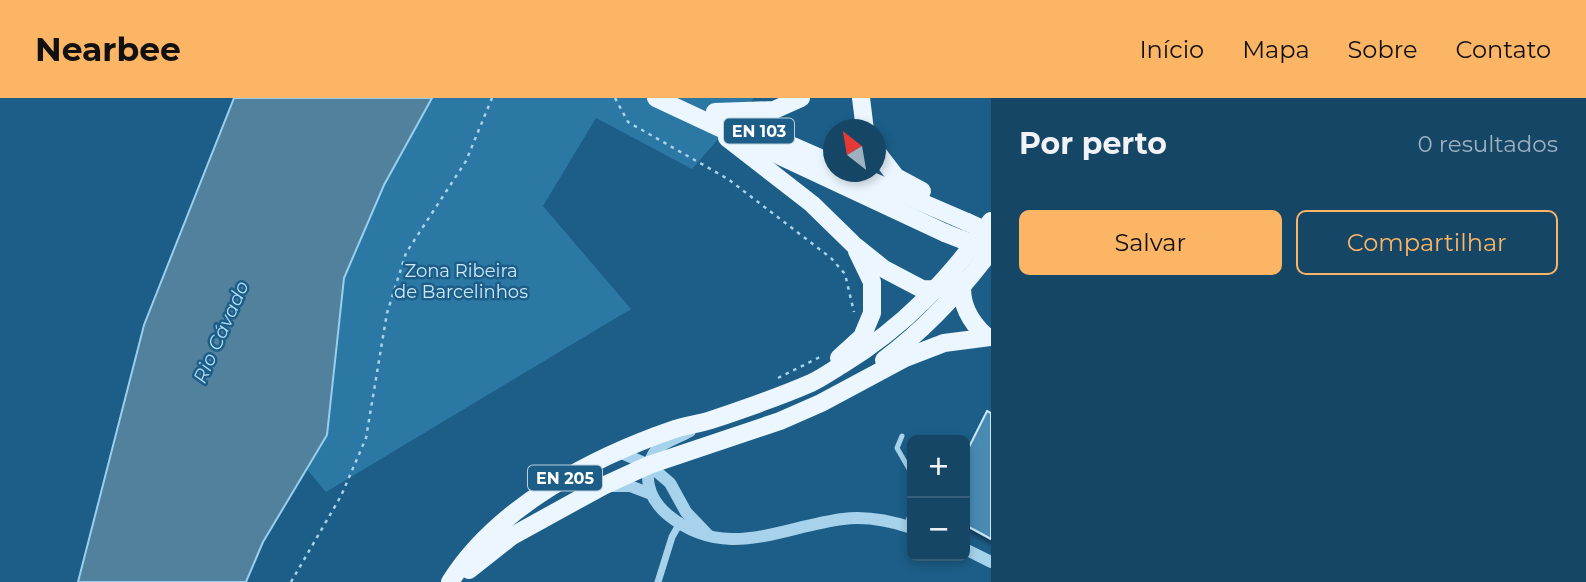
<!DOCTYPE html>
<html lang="pt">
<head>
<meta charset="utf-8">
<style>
	body { margin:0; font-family:Montserrat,sans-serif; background:#1e4d6c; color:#f1f3f6 }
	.controls { position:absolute; right:21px; bottom:21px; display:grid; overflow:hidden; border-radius:10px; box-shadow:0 4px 10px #0003 }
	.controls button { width:63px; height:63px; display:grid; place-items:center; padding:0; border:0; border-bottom:2px solid #345e7a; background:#154666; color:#f1f3f6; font:35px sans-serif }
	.compass { position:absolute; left:823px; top:21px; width:63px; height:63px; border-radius:50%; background:#154666; box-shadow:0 4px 10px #0003; rotate:329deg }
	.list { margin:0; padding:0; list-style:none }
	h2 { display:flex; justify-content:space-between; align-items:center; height:91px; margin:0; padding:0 28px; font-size:30px }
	h2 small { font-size:23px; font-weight:400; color:#9db1bf }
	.actions { display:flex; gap:14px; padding:21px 28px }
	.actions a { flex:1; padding:16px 0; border:2px solid #fcb564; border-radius:10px; text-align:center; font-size:24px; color:#fcb564 }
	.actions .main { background:#fcb564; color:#111 }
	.map { position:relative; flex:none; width:991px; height:484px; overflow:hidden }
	header { display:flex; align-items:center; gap:42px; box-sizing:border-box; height:98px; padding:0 35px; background:#fcb564; color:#111 }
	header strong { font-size:33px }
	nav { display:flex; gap:38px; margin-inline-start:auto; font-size:24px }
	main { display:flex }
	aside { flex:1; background:#154666 }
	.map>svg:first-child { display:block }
</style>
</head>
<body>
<header>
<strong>Nearbee</strong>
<nav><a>Início</a><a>Mapa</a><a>Sobre</a><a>Contato</a></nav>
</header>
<main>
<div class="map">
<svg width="991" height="484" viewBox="0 0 991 484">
	<defs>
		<filter id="shadow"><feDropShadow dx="5" dy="5" stdDeviation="3.5" flood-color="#0009"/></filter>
	</defs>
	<rect width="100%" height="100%" fill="#1c5e88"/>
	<!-- green -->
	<polygon fill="#2c78a5" points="410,0 754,0 692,71 596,20 543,108 631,211 326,394 283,343"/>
	<!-- water -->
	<polygon fill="#52819e" stroke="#99cfee" stroke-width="2" points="234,0 432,0 384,87 344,180 327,337 263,444 246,484 78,484 144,227"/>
	<!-- building -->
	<polygon fill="#498ab2" stroke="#cbe8f9" stroke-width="2" filter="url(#shadow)" points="987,313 991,315 991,441 965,427 965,357"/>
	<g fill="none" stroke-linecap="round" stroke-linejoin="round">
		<!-- path -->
		<g stroke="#a6d2ec" stroke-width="2.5" stroke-dasharray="3.5 5" stroke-linecap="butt">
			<polyline points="615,0 628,24 728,81 831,160 845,176 854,214"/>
			<polyline points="778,280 822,258"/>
			<polyline points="291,484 341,398 366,340 387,215 406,155 466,63 492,0"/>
		</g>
		<!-- service -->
		<g stroke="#a6d2ec" stroke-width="5">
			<polyline points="902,338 897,350 912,376"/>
			<polyline points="906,428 912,412"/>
		</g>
		<!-- minor -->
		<polyline stroke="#a6d2ec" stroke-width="7" points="658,484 672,439 681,423"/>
		<!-- tertiary -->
		<g stroke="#a6d2ec" stroke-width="12">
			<path d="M690,333C669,345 650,345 648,375C647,392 655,406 668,417C726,464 780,429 843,421C866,418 891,423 912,430"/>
			<polyline points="619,354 649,367 670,385 686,414 707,436"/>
			<polyline points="607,388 630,388 651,396"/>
			<polyline points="965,451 991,464"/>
		</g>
		<!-- primary -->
		<g stroke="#ebf6ff" stroke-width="18">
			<polyline points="656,0 945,135"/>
			<polyline points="861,0 865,32"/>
			<polyline points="715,14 774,12 801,0"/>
			<polyline points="747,28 834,66"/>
			<polyline points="727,40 812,106 854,147 884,171 922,191 961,192"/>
			<polyline points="876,53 896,79 922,93"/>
			<polyline points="851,74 967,124"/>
			<path d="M963,183C959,204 970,224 986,238"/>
			<polyline points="839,260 862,239 872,215 872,184 857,153"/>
			<path d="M884,262C926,230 959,195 991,152"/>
			<polyline points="469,472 512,438 603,388 649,367 780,323 821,305 905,260 944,245 991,239"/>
			<path d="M450,484C497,409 593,359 675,331C687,327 699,326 711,322C744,311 779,299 811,285C822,280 833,272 843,266C904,229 949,181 991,123"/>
		</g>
		<!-- primary-bridge -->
		<g stroke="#ebf6ff" stroke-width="18">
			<polyline points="967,124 991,135"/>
			<polyline points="945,135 991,153"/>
		</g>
	</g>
	<g text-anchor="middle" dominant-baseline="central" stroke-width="5" stroke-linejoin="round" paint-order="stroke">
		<!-- shield labels -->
		<g fill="#1c5e88" stroke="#bbcfdb" stroke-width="2">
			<rect x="724" y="20.5" width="70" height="25" rx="5"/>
			<rect x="528" y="367.5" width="74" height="25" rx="5"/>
		</g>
		<g font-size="16" font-weight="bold" fill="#fff">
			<text x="759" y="33">EN 103</text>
			<text x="565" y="380">EN 205</text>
		</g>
		<!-- park labels -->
		<g font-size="18" fill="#cbe8f9" stroke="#1c5e88">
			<text x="461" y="173">Zona Ribeira<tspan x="461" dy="21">de Barcelinhos</tspan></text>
		</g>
		<!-- water labels -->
		<g font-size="19" font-style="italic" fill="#b1dbf3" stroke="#1c5e88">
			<text transform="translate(221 234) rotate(-66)">Rio Cávado</text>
		</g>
	</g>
</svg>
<div class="controls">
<button>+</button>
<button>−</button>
</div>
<svg class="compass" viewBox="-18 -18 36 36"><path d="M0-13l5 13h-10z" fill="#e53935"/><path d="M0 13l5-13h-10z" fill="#9db1bf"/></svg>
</div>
<aside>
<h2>Por perto<small>0 resultados</small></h2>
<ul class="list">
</ul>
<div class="actions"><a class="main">Salvar</a><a>Compartilhar</a></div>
</aside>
</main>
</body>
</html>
